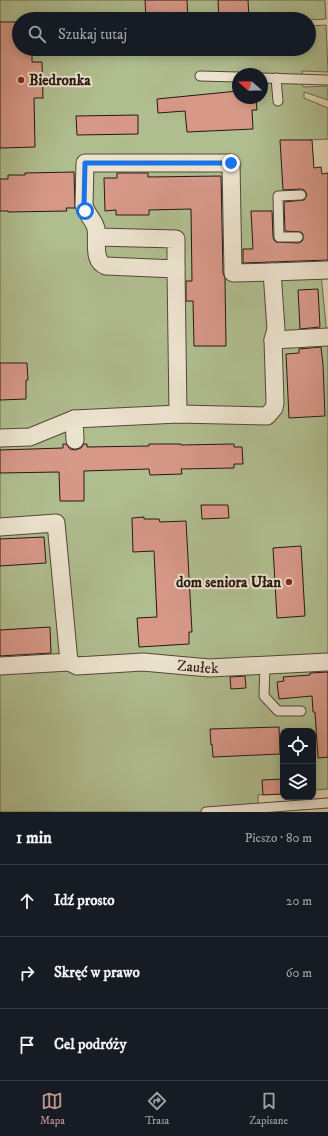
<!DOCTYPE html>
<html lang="pl">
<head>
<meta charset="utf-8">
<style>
	body { margin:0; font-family:"IM FELL DW Pica",serif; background:#242831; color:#f1f3f6 }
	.controls { position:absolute; right:12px; bottom:12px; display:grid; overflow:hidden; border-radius:8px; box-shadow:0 2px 10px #0003 }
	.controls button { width:36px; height:36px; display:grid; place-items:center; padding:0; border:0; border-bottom:1px solid #363941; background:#171b24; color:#f1f3f6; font:20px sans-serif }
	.compass { position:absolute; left:232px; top:68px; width:36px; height:36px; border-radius:50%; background:#171b24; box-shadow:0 2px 10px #0003; rotate:290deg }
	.stop { position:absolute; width:12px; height:12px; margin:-9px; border:3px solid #1a73e8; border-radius:50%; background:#fff }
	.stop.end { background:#1a73e8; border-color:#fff; box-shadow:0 1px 4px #0008 }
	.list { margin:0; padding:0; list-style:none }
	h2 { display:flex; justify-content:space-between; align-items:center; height:52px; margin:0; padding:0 16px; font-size:17px }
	h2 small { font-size:13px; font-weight:400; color:#9ea1a6 }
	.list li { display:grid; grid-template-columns:26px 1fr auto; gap:12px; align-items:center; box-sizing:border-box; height:72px; padding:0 16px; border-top:1px solid #363941 }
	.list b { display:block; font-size:15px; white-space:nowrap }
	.list em { font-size:13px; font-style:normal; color:#9ea1a6 }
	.icon { flex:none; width:22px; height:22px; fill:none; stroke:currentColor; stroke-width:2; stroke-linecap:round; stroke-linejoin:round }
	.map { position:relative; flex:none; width:328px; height:812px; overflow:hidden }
	.search { position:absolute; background:#171b24; box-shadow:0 2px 10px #0003; left:12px; right:12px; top:12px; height:44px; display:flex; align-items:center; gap:10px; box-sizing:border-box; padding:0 14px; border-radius:22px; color:#9ea1a6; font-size:15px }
	.sheet { height:268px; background:#171b24 }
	nav { display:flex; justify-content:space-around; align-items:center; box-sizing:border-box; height:56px; border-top:1px solid #363941; background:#171b24; font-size:11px; color:#9ea1a6 }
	nav a { display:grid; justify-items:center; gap:2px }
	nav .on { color:#c59692 }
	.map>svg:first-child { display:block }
</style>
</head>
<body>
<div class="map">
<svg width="328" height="812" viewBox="0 0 328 812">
	<rect width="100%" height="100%" fill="#e2d4b4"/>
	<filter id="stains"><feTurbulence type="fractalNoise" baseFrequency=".005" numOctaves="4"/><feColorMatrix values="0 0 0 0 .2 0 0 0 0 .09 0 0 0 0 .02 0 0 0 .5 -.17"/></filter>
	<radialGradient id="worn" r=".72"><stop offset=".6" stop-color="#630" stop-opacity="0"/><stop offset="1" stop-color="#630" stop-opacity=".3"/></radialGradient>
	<!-- green -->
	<path fill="#b0bd8f" stroke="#6a6a50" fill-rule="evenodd" d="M0,0H325L326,19L309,20V19H19V49H309V26L326,25L328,72L302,71L303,87L328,86V100L304,92V98L328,108V139L308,140L328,346V789L313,790V731H283V793L258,795V812H0ZM238,74H262V98H238Z"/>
	<!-- building -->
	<g fill="#d79888" stroke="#251812">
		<polygon points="145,0 187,0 188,19 146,19"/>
		<polygon points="218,0 248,0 249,19 219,19"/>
		<polygon points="0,22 19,22 19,49 32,49 32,62 42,62 43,98 34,98 35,147 0,148"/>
		<polygon points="238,91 238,98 256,98 257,110 252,110 253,129 187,132 185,111 158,113 157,99"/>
		<polygon points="138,115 138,134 77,135 76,116"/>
		<polygon points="280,140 312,140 314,168 321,167 322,174 328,173 328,260 243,263 243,249 253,249 251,211 272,211 273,237 274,240 276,242 298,243 301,242 303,240 303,234 301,232 285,231 284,202 304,200 306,197 307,194 304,190 301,189 283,190"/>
		<polygon points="74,172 75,208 66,208 67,211 8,212 8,211 0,211 0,179 8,179 8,175 25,175 25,173"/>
		<polygon points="117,173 148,173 148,177 221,176 223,273 225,278 226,346 194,346 193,301 186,301 186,281 192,281 191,209 149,210 149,215 116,215 116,210 105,211 104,178 117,178"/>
		<polygon points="318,289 320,327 300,329 298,290"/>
		<polygon points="321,347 323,365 325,416 289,418 286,354 299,353 299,349"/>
		<polygon points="0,363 27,363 28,380 26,380 26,399 0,400"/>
		<polygon points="63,444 66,444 70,449 75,450 81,448 84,444 87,444 87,447 149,446 149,444 181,444 181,445 234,444 234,447 242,447 243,464 234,464 234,468 181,469 182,474 150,475 149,469 84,471 84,501 60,501 59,472 0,473 0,450 63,448"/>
		<polygon points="201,505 228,505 229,518 202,519"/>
		<polygon points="144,517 144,519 159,519 160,522 186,521 192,632 189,632 189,644 139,647 137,618 157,617 154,551 133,552 132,518"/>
		<polygon points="44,537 46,563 0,566 0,539"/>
		<polygon points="301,546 305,616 277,618 273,548"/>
		<polygon points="50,627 51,653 0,656 0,630"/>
		<polygon points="328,672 328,757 318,758 315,712 313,712 312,696 279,699 277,682 284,681 283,677 310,675 310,673"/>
		<polygon points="245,676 246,688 231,689 230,677"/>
		<polygon points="279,727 280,754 213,757 212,744 211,745 210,729"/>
		<polygon points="283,779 283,794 263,795 262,780"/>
	</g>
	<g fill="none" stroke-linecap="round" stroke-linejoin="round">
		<defs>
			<g id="service">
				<polyline points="200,76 238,77"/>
				<polyline points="262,78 328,80"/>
				<polyline points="276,78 278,101"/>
				<polyline points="298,237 279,237 278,196 301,195"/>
				<polyline points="265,665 264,696 278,711 301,711"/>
				<polyline points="206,812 328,803"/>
			</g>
			<g id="minor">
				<polyline points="97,237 176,239 176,269"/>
				<polyline points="273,340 328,337"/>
				<path d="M178,414L176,269L106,266C92,261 98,241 96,229C95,221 86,214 84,205L85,163H231L233,273L272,272"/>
				<polyline points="0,438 30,437 74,419"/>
				<polyline points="75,440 74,419 178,414 267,416 274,408 275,402 273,340 276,329 272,272 328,270"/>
				<polyline points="0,527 56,523 69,662 0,666"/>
				<path id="s1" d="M69,662L77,666L143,662L209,668L328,662"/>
			</g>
		</defs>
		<!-- service casing -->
		<use href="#service" stroke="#54473a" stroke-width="11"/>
		<!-- minor casing -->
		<use href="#minor" stroke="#54473a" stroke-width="19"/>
		<!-- service -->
		<use href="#service" stroke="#ece3ce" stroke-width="9"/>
		<!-- minor -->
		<use href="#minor" stroke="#ece3ce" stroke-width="17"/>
	</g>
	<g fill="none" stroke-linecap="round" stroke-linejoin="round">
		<!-- route -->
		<polyline stroke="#1a73e8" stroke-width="5" points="85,211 84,205 85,163 231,163"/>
	</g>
	<!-- markers -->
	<g fill="#8f2418" stroke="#ece3ce" stroke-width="1.5">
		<circle cx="21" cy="80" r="4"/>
		<circle cx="289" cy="582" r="4"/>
	</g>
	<g text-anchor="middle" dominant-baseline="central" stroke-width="4" stroke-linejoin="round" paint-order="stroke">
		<!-- poi labels -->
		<g font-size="15" font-weight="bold" fill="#251812" stroke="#ece3ce" text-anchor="start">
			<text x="29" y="80">Biedronka</text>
			<text x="281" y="582" text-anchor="end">dom seniora Ułan</text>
		</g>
		<!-- street labels -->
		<g font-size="15" fill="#251812" stroke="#ece3ce">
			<text stroke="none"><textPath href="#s1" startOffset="130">Zaułek</textPath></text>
		</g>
	</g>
	<rect width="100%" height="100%" filter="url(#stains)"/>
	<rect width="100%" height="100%" fill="url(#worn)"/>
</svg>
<div class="controls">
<button><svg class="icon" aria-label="locate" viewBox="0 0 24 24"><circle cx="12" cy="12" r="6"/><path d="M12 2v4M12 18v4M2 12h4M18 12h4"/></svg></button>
<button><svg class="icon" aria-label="layers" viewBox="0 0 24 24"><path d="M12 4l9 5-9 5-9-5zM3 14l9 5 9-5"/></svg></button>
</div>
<svg class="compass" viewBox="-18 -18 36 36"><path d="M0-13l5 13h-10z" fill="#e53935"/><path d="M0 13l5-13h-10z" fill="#9ea1a6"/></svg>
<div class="stop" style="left:85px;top:211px"></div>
<div class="stop end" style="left:231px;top:163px"></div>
<div class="search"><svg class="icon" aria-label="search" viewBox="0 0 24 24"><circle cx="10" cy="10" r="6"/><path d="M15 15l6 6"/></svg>Szukaj tutaj</div>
</div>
<section class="sheet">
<h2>1 min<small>Pieszo · 80 m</small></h2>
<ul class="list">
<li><svg class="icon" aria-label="ahead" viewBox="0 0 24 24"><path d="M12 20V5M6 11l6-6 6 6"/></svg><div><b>Idź prosto</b></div><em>20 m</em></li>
<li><svg class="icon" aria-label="right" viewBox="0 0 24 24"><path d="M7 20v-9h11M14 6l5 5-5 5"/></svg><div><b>Skręć w prawo</b></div><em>60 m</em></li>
<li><svg class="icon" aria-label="arrive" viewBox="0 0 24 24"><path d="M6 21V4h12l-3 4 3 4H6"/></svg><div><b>Cel podróży</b></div></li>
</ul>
</section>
<nav>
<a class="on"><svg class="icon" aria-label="map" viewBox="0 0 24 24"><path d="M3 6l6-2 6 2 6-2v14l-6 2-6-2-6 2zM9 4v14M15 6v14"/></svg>Mapa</a>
<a><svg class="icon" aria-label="directions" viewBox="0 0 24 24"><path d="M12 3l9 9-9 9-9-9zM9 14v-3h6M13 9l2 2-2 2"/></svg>Trasa</a>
<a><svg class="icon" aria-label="saved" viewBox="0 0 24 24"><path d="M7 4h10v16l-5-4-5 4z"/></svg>Zapisane</a>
</nav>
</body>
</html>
